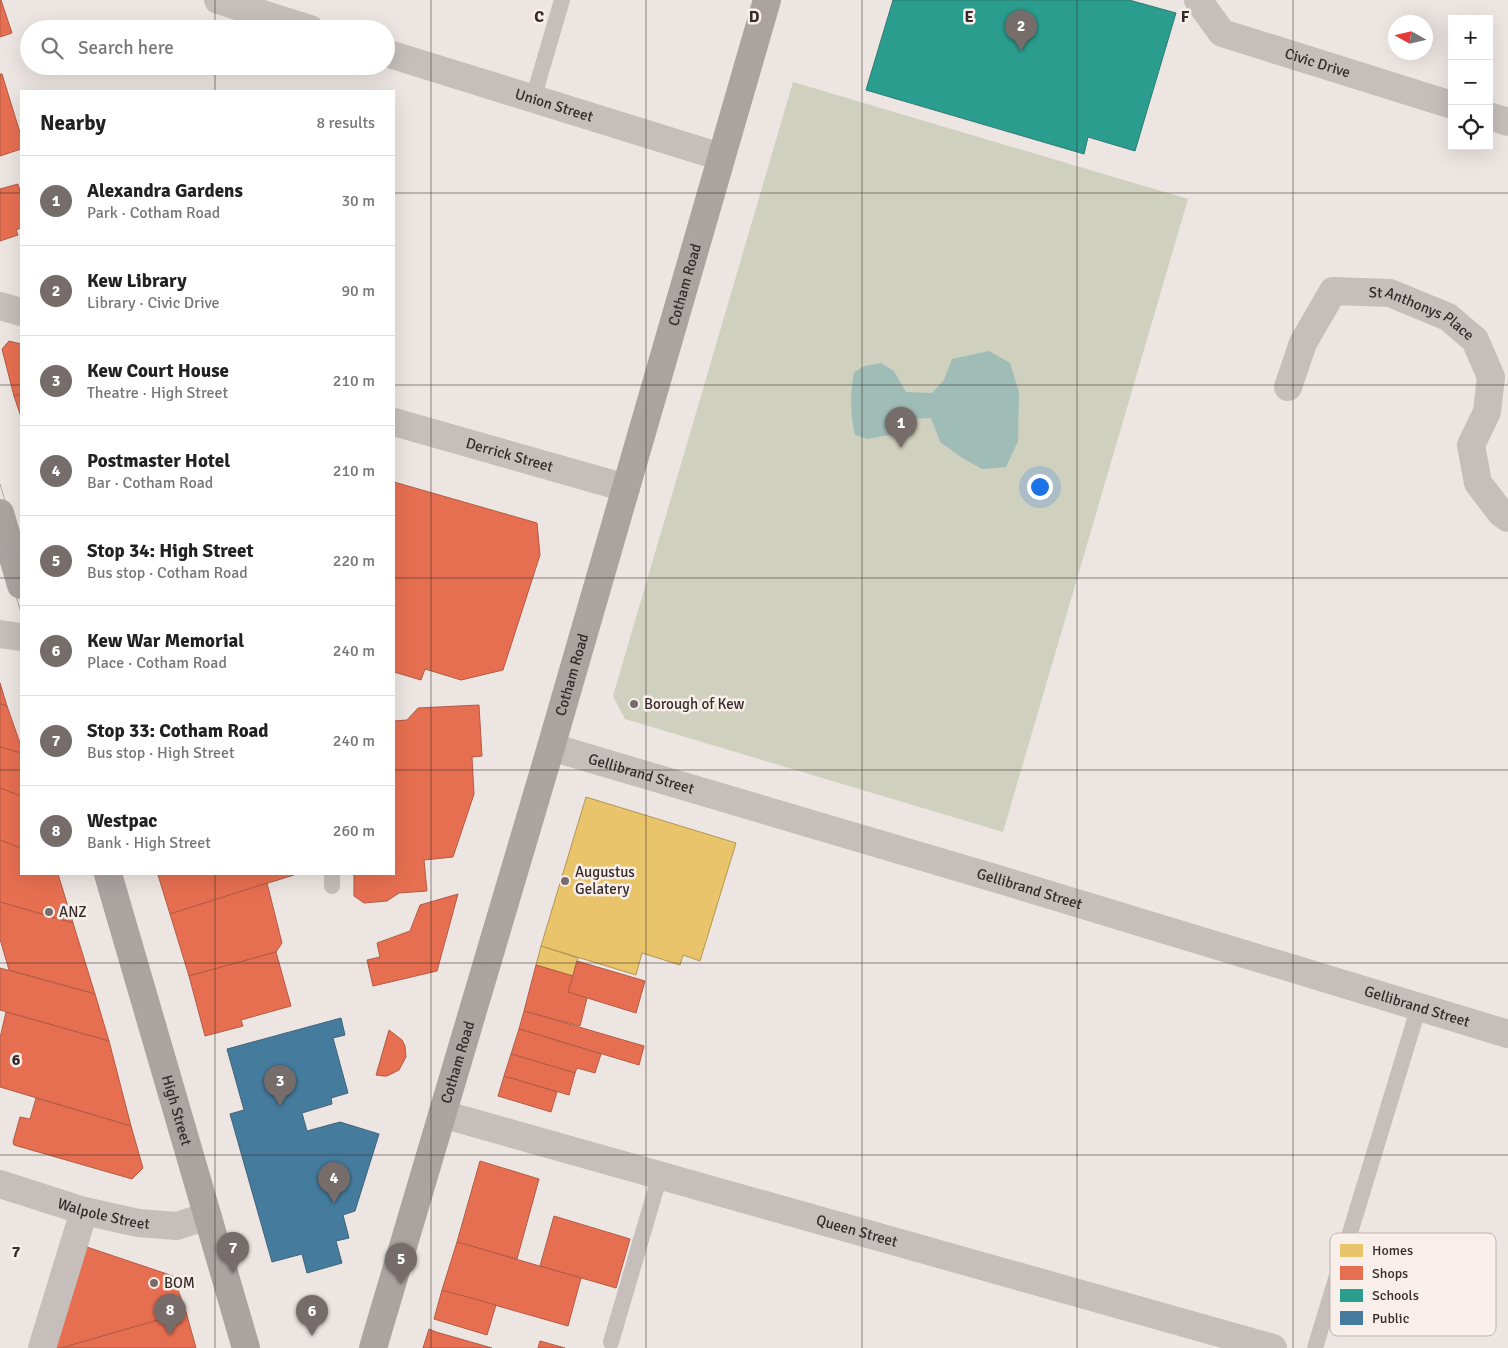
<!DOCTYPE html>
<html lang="en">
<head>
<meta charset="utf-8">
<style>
	body { margin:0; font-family:Signika,sans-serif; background:#f2f2f2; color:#222 }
	.controls { position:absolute; right:15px; top:15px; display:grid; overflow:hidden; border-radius:0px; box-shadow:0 5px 20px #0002 }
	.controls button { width:45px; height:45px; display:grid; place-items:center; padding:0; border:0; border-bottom:1px solid #e0e0e0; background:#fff; color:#222; font:25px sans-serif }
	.compass { position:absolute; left:1388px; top:15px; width:45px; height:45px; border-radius:50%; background:#fff; box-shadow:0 5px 20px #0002; rotate:278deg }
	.you { position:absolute; left:1039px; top:486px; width:18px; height:18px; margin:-12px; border:4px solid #fff; border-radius:50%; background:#1a73e8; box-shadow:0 0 0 8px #1a73e833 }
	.badge { display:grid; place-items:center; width:32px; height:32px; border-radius:50%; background:#766c6a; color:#fff; font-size:16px; font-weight:700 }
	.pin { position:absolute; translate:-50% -41px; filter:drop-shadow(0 1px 2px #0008) }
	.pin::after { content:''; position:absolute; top:26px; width:18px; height:15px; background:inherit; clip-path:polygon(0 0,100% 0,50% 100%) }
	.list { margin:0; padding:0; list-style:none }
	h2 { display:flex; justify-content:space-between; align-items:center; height:65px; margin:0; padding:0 20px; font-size:21px }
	h2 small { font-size:16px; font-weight:400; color:#767676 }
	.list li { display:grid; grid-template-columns:32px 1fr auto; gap:15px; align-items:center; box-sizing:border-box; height:90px; padding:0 20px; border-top:1px solid #e0e0e0 }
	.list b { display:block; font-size:19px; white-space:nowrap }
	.list p { margin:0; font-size:16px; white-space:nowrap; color:#767676 }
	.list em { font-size:16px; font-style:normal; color:#767676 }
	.icon { flex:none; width:28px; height:28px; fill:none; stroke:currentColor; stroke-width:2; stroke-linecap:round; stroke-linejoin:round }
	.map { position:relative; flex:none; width:1508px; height:1348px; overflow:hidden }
	.search { position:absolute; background:#fff; box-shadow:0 5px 20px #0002; left:20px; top:20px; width:375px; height:55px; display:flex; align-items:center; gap:12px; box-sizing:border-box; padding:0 18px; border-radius:28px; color:#767676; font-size:19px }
	.panel { position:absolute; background:#fff; box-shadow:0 5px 20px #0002; left:20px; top:90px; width:375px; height:785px; border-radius:0px }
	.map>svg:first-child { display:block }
</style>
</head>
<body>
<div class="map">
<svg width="1508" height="1348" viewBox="0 0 1508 1348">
	<rect width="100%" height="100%" fill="#ece5e2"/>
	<!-- green -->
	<polygon fill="#d0d0be" points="793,82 1188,199 1003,832 625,719 613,696"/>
	<!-- water -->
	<path fill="#a0bcb7" d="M989,351L1010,363L1019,392L1018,441L1006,467L982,469L961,457L940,442L931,418L909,419L896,434L867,439L855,435C850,414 850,393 854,372L865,366L881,363L894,371L906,392L932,393L944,380L952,359Z"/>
	<!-- homes -->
	<g fill="#e9c46a" stroke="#b39657">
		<polygon points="586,797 736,843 700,961 683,955 680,965 642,953 636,975 541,946"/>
		<polygon points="541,946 578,958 573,976 536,965"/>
	</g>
	<!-- shops -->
	<g fill="#e76f51" stroke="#b25b45">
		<polygon points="0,0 1,0 12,33 0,37"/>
		<polygon points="0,74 2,74 21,136 21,149 0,156"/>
		<polygon points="18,184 21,195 21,228 16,230 18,235 0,241 0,189"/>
		<polygon points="9,341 21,344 21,394 14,396 2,349"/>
		<polygon points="21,394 21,417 14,396"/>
		<polygon points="394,482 537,523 540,555 503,670 461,680 425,669 421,680 394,672"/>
		<polygon points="0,683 7,706 0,704"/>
		<polygon points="0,704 7,706 21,746 21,753 0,747"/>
		<polygon points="479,705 482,756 472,757 474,794 453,857 424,860 427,891 399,893 387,901 364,903 354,896 354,874 394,874 394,721 407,720 418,708"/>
		<polygon points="0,747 21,753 21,796 0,788"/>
		<polygon points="0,788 21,796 21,848 0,840"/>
		<polygon points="0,840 21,848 21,874 58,874 73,923 0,902"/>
		<polygon points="163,874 297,874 170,914 158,875"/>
		<polygon points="267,883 282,943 276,952 189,976 170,914"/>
		<polygon points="458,894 437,971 373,986 367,960 380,957 377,943 410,931 420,905"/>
		<polygon points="0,902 73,923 95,994 9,970 0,939"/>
		<polygon points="276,952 291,1006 241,1020 243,1026 205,1036 189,976"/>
		<polygon points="577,961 645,981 636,1013 568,992"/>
		<polygon points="536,965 573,976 568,992 587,998 580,1026 524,1011"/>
		<polygon points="0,968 95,994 109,1041 0,1010"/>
		<polygon points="524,1011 644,1046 639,1065 519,1029"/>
		<polygon points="6,1012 109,1041 131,1126 0,1087 0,1038"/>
		<polygon points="519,1029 601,1054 595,1073 577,1068 575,1073 511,1054"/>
		<polygon points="389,1030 402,1040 405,1046 406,1057 399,1070 387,1076 383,1076 376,1075"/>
		<polygon points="511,1054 575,1073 569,1095 504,1076"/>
		<polygon points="504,1076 557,1092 551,1112 498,1096"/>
		<polygon points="36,1098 131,1126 143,1168 132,1179 14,1145 13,1142 20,1117 30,1119"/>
		<polygon points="480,1161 539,1179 517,1259 457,1242"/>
		<polygon points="554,1216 630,1239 616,1288 540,1266"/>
		<polygon points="457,1242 581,1278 568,1326 442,1290"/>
		<polygon points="78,1244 173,1276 186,1312 61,1348 45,1348"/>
		<polygon points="442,1290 496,1305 487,1335 434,1319"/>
		<polygon points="186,1312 196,1348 61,1348"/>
		<polygon points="429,1329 436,1332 492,1348 423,1348"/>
		<polygon points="540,1341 565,1348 538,1348"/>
	</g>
	<!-- schools -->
	<polygon fill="#2a9d8f" stroke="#2e7b71" points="893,0 1129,0 1176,13 1135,151 1088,137 1084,154 866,90"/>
	<!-- public -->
	<polygon fill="#457b9d" stroke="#40637a" points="341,1018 345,1035 333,1038 348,1093 331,1098 332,1104 302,1113 307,1131 340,1122 379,1134 355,1211 343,1215 349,1238 336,1241 342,1263 307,1273 302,1254 272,1262 230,1114 244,1110 227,1049"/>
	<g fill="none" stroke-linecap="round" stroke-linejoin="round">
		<!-- lane -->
		<g stroke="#c5bebb" stroke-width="16">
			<polyline points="533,99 562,0"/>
			<polyline points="332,874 332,886"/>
			<polyline points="611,1342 660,1175"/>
			<polyline points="1315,1348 1419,1006"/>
		</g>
		<!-- street -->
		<g stroke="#c5bebb" stroke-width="28">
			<polyline points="218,0 310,29"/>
			<path id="s1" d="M1198,0L1222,33L1452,105"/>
			<path id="s2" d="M386,53L721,157"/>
			<polyline points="1489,116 1508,122"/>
			<polyline points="0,306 21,312"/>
			<path id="s3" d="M1288,387L1303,343L1333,291L1390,293L1448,317L1475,340L1491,377L1487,412L1471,445L1478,483L1501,513L1508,518"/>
			<path id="s4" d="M394,422L626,488"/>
			<polyline points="0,634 21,637"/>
			<path id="s5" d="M551,747L1001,880L1508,1034"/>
			<path id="s6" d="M442,1114L1273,1348"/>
			<path id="s7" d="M0,1184L84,1211L138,1223L177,1226L207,1216"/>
			<polyline points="42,1348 84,1211"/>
		</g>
		<!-- primary -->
		<g stroke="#aaa3a0" stroke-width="28">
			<polyline points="0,513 21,585"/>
			<path id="s8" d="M108,874L246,1348"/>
			<path id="s9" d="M373,1348L551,747L767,0"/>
		</g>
		<!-- tram -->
		<g stroke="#ada7a5" stroke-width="1">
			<polyline points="0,484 21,556"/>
			<polyline points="0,541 21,613"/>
			<polyline points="98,874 237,1348"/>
			<polyline points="117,874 255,1348"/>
			<polyline points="364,1348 618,486 759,0"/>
			<polyline points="382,1348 776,0"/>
		</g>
	</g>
	<!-- grid -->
	<path fill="none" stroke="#362b2a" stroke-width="1" stroke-opacity="0.55" d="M215,0V29M431,0V1348M646,0V1348M862,0V1348M1077,0V1348M1293,0V1348M215,66V91M0,193H21M394,193H1508M0,385H21M394,385H1508M0,578H21M394,578H1508M0,770H21M394,770H1508M215,874V1348M0,963H1508M0,1155H1508"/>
	<!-- markers -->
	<g fill="#766c6a" stroke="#f8efea" stroke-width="2">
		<circle cx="634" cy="704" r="5"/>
		<circle cx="565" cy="881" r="5"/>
		<circle cx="49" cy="912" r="5"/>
		<circle cx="154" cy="1283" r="5"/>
	</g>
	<g text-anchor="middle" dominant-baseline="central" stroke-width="5" stroke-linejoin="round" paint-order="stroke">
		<!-- street labels -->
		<g font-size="15" fill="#362b2a" stroke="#f8efea">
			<text stroke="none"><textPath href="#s1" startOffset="141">Civic Drive</textPath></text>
			<text stroke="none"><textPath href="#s2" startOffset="176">Union Street</textPath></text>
			<text stroke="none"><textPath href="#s9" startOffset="1108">Cotham Road</textPath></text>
			<text stroke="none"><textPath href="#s3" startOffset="200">St Anthonys Place</textPath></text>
			<text stroke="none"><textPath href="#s4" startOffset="120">Derrick Street</textPath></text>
			<text stroke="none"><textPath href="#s9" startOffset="702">Cotham Road</textPath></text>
			<text stroke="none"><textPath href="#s5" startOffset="94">Gellibrand Street</textPath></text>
			<text stroke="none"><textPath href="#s5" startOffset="499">Gellibrand Street</textPath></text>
			<text stroke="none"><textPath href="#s5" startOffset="904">Gellibrand Street</textPath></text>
			<text stroke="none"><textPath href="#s9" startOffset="298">Cotham Road</textPath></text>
			<text stroke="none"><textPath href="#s8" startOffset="246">High Street</textPath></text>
			<text stroke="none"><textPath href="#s7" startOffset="108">Walpole Street</textPath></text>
			<text stroke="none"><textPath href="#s6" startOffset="431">Queen Street</textPath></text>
		</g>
		<!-- poi labels -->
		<g font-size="15" fill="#362b2a" stroke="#f8efea" text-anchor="start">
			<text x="644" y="704">Borough of Kew</text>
			<text x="575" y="872">Augustus<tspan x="575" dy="17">Gelatery</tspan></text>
			<text x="59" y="912">ANZ</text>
			<text x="164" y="1283">BOM</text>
		</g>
	</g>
	<!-- legend -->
	<rect x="1330" y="1233" width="166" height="103" rx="8" fill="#f8efea" stroke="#beb4b0" stroke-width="1"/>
	<rect x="1340" y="1244" width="23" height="13" fill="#e9c46a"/>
	<rect x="1340" y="1266" width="23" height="14" fill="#e76f51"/>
	<rect x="1340" y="1289" width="23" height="13" fill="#2a9d8f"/>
	<rect x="1340" y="1311" width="23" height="14" fill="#457b9d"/>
	<g font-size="14" fill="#362b2a">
		<text x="1372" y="1255">Homes</text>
		<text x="1372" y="1278">Shops</text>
		<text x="1372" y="1300">Schools</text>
		<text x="1372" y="1323">Public</text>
	</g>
	<g font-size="16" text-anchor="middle" font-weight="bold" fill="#362b2a" stroke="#f8efea" stroke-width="5" stroke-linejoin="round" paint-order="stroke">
		<text x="539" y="22">C</text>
		<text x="754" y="22">D</text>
		<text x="969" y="22">E</text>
		<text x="1185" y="22">F</text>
		<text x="16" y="1065">6</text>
		<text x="16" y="1257">7</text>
	</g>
</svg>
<div class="controls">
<button>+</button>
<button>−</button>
<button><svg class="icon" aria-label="locate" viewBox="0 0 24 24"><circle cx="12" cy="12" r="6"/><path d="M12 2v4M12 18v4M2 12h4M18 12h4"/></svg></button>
</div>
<svg class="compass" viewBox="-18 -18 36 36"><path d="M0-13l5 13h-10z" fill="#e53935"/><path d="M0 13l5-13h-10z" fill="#767676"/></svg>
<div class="you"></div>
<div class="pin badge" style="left:901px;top:448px">1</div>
<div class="pin badge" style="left:1021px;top:51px">2</div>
<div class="pin badge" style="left:280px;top:1106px">3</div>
<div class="pin badge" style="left:334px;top:1203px">4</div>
<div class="pin badge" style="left:401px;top:1284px">5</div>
<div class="pin badge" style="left:312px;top:1336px">6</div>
<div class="pin badge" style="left:233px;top:1273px">7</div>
<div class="pin badge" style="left:170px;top:1335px">8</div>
<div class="search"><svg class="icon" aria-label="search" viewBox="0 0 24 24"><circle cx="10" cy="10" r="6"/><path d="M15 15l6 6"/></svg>Search here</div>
<section class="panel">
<h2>Nearby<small>8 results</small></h2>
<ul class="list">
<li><span class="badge">1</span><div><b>Alexandra Gardens</b><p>Park · Cotham Road</p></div><em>30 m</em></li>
<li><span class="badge">2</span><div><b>Kew Library</b><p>Library · Civic Drive</p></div><em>90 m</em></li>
<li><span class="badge">3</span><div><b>Kew Court House</b><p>Theatre · High Street</p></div><em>210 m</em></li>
<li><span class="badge">4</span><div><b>Postmaster Hotel</b><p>Bar · Cotham Road</p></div><em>210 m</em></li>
<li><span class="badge">5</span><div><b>Stop 34: High Street</b><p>Bus stop · Cotham Road</p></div><em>220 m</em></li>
<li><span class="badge">6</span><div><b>Kew War Memorial</b><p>Place · Cotham Road</p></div><em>240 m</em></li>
<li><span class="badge">7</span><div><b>Stop 33: Cotham Road</b><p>Bus stop · High Street</p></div><em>240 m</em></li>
<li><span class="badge">8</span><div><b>Westpac</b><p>Bank · High Street</p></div><em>260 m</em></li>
</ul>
</section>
</div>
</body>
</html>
